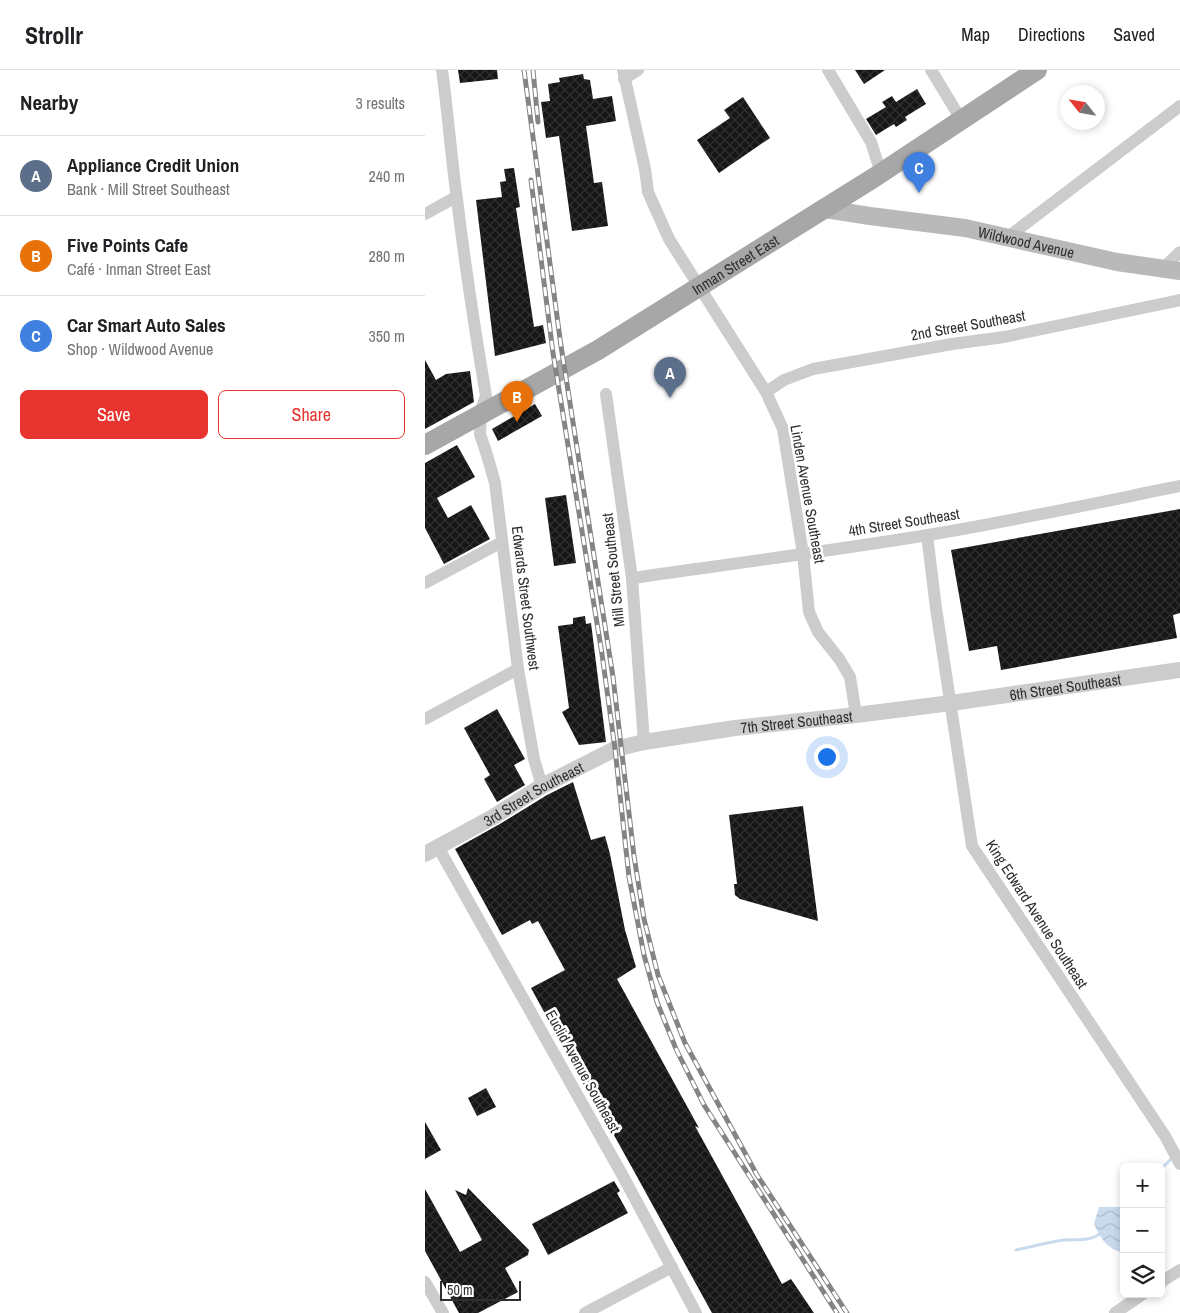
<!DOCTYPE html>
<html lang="en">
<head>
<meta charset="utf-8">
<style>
	body { margin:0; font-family:"Archivo Narrow",sans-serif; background:#f6f6f6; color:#202124 }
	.controls { position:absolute; right:15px; bottom:15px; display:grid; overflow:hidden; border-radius:8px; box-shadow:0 2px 8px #0003 }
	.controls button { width:45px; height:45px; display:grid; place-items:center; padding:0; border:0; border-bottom:1px solid #e0e0e0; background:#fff; color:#202124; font:25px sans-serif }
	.compass { position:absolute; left:635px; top:15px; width:45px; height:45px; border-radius:50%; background:#fff; box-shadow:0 2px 8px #0003; rotate:301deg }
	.scale { position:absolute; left:15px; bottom:12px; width:81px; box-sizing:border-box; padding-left:5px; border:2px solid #2f2f2f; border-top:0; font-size:14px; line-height:18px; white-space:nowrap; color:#2f2f2f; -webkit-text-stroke:4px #fff; paint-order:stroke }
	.you { position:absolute; left:401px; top:686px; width:18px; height:18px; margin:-12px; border:4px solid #fff; border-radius:50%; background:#1a73e8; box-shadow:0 0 0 8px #1a73e833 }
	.badge { display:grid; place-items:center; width:32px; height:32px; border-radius:50%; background:#e8342f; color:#fff; font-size:16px; font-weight:700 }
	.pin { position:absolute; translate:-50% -41px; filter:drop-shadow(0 1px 2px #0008) }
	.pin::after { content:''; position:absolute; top:26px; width:18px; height:15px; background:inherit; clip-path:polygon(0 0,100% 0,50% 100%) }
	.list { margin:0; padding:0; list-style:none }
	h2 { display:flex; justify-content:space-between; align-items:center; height:65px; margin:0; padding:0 20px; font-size:21px }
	h2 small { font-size:16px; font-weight:400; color:#757577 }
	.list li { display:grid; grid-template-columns:32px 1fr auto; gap:15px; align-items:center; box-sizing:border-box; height:80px; padding:0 20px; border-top:1px solid #e0e0e0 }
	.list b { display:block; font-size:19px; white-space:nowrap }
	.list p { margin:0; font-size:16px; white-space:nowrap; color:#757577 }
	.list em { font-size:16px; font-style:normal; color:#757577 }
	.actions { display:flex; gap:10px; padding:15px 20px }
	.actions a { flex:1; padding:11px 0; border:1px solid #e8342f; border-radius:8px; text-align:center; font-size:18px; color:#e8342f }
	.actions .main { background:#e8342f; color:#fff }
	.icon { flex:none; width:28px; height:28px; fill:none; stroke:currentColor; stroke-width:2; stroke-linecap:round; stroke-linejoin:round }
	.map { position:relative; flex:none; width:755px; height:1243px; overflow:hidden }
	header { display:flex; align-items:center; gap:30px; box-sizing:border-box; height:70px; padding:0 25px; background:#fff; border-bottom:1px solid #e0e0e0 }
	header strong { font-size:24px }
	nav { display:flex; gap:28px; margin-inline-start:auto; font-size:18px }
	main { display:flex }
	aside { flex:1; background:#fff }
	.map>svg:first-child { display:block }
</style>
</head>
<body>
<header>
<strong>Strollr</strong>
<nav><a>Map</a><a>Directions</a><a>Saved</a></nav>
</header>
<main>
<aside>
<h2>Nearby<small>3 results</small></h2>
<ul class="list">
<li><span class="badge" style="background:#5c6f8a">A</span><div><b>Appliance Credit Union</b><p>Bank · Mill Street Southeast</p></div><em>240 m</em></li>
<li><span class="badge" style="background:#e8710a">B</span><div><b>Five Points Cafe</b><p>Café · Inman Street East</p></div><em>280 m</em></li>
<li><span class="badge" style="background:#3f7fe0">C</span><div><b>Car Smart Auto Sales</b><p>Shop · Wildwood Avenue</p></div><em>350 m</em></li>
</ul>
<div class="actions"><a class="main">Save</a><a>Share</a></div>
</aside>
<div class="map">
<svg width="755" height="1243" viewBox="0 0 755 1243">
	<defs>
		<pattern id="water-waves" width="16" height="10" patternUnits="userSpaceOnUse" patternTransform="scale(1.25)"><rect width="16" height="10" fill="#c8daec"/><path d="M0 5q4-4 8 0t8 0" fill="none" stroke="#acbbcb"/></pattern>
		<pattern id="building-cross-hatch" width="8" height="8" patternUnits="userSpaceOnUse" patternTransform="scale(1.25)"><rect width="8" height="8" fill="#161616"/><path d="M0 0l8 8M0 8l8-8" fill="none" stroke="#303030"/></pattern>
	</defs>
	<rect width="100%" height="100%" fill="#fff"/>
	<!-- water -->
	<path fill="url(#water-waves)" d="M674,1137H699V1183C682,1179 676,1169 669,1154Z"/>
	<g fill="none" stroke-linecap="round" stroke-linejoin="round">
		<!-- stream -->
		<g stroke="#c8daec" stroke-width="3">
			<polyline points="736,1099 747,1088"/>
			<path d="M591,1180C606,1177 623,1172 639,1170C652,1169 666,1172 677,1162"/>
		</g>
	</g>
	<!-- building -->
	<g fill="url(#building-cross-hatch)">
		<polygon points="33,0 72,0 73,9 35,13"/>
		<polygon points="430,0 460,0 439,14"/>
		<polygon points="158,4 159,9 165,10 168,29 187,26 191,51 161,56 169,113 177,112 183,156 147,161 134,66 121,68 116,32 125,31 123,14 135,12 134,8"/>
		<polygon points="492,19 501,34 480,47 482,50 471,57 469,54 451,65 441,49 461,37 457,32 467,26 471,32"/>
		<polygon points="318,27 345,68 294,103 272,70 305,48 299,40"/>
		<polygon points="89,98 95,137 91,138 109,257 118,255 121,273 70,286 51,130 77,127 75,112 81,111 79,99"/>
		<polygon points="0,290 11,310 21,304 45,301 49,332 0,359"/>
		<polygon points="110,334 117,346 73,371 67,359"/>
		<polygon points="32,375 50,407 12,428 23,448 46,435 65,469 19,494 0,458 0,393"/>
		<polygon points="141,425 151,493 129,496 120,428"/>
		<polygon points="755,439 755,543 748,545 752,568 576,600 572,576 544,581 526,480"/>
		<polygon points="160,546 161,554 166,553 181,672 154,675 137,642 144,638 133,556 148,554 148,548"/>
		<polygon points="72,639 100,689 89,695 100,715 72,732 59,709 65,705 39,658"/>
		<polygon points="148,712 166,770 180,766 185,784 200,860 211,897 192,909 274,1058 270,1056 357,1214 366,1209 389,1243 287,1243 210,1103 180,1049 178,1050 106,918 140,900 113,851 107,854 105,850 77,865 30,779 73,755 122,725"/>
		<polygon points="378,736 393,851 315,829 310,825 309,814 312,814 304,745"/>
		<polygon points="61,1018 71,1037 52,1046 43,1028"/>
		<polygon points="0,1052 16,1080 0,1089"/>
		<polygon points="189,1111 195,1121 192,1123 203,1143 123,1185 107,1154"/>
		<polygon points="43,1118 104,1180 103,1185 80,1198 93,1222 53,1243 34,1243 0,1181 0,1119 35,1182 57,1170 30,1120 41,1125"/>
	</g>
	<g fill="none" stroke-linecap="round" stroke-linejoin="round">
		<!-- minor -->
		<g stroke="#ccc" stroke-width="12">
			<path d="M17,0C23,43 26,86 32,129C40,195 50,261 61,326L56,341L55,364L62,385L70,413L93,599L109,689L117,716"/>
			<polyline points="198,0 220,99 223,122 244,169 341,322 358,359 378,484 384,542 393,562 415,590 425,607 431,645"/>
			<polyline points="403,0 446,72 456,103"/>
			<polyline points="506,0 537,51"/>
			<polyline points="199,9 213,0"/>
			<polyline points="0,144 31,127"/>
			<polyline points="577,165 583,167 755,36"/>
			<polyline points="737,199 755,182"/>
			<polyline points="341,322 359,310 388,299 527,274 579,267 755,230"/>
			<polyline points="181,324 207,508 219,672"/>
			<polyline points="502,465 511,538 547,776 740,1066 755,1094"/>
			<path d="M207,508C306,494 405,481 503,465C587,451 671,433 755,416"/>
			<polyline points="0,513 77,472"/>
			<polyline points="0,649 93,599"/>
			<polyline points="13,777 199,1108 271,1243"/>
			<polyline points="0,1212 18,1243"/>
			<polyline points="736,1212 755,1200"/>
			<polyline points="160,1243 247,1197"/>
			<polyline points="690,1243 718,1224"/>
		</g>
		<!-- tertiary -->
		<path stroke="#ccc" stroke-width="16" id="s1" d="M0,784L68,747L117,716L190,679L219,672L310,658L431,645L526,633L755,600"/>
		<!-- secondary -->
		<path stroke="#b9b9b9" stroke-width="18" id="s2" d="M400,139L445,146L540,158L692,192L755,201"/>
		<!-- primary -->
		<path stroke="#a7a7a7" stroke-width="20" id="s3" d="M0,375L173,280L450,107L612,0"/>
		<defs>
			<g id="rail">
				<polyline points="99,0 136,276 188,607 209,786 219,849 233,905 260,973 332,1105 422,1243"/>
				<polyline points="108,0 113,52"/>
				<polyline points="106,110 128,283 177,584 190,679 204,807 219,885 232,932 251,979 279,1035 412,1243"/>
			</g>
		</defs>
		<!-- rail casing -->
		<use href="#rail" stroke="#848484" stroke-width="5"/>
		<!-- rail -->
		<use href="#rail" stroke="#fff" stroke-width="3" stroke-dasharray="9" stroke-linecap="butt"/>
	</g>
	<g text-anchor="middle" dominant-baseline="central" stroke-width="5" stroke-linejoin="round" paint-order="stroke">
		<!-- street labels -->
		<g font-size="15" fill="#2f2f2f" stroke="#fff">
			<text stroke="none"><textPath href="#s2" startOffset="204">Wildwood Avenue</textPath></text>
			<text stroke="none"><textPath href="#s3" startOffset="359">Inman Street East</textPath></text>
			<text transform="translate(543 255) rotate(-10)">2nd Street Southeast</text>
			<text transform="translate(383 424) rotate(80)">Linden Avenue Southeast</text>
			<text transform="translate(479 452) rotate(-9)">4th Street Southeast</text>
			<text transform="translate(188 500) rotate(-96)">Mill Street Southeast</text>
			<text transform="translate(101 528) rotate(83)">Edwards Street Southwest</text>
			<text stroke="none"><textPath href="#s1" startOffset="672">6th Street Southeast</textPath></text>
			<text stroke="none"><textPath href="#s1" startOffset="401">7th Street Southeast</textPath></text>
			<text stroke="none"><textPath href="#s1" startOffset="124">3rd Street Southeast</textPath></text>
			<text transform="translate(612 844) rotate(57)">King Edward Avenue Southeast</text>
			<text transform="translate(158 1001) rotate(61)">Euclid Avenue Southeast</text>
		</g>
	</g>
</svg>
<div class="controls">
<button>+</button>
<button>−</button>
<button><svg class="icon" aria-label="layers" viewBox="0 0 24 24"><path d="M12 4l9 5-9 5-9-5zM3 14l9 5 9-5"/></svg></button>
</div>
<svg class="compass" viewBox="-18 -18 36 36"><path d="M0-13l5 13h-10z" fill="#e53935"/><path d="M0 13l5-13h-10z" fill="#757577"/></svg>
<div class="scale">50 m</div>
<div class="you"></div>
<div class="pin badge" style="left:245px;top:328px;background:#5c6f8a">A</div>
<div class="pin badge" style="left:92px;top:352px;background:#e8710a">B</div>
<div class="pin badge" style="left:494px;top:123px;background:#3f7fe0">C</div>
</div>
</main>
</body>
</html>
